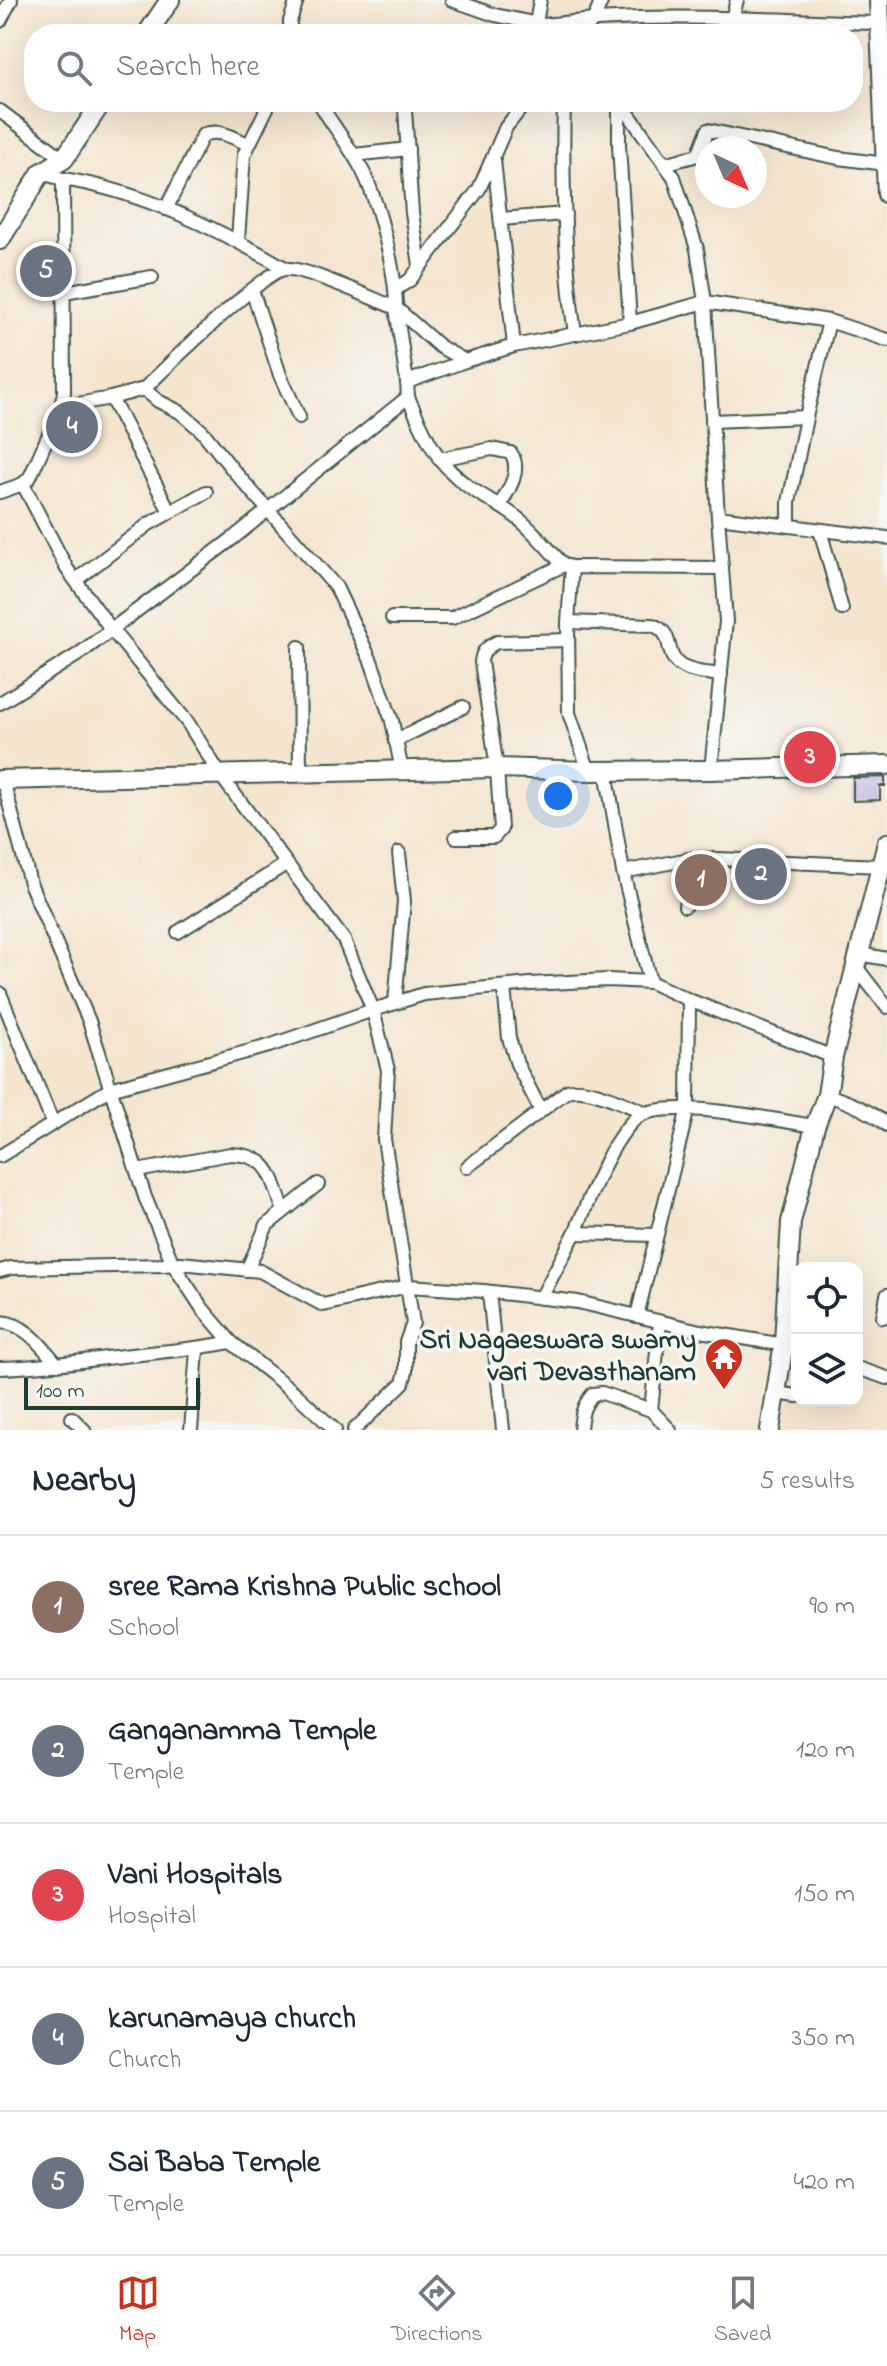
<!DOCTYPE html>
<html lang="en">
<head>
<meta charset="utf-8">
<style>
	body { margin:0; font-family:"Indie Flower",sans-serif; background:#f6f6f7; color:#1f2937 }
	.controls { position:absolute; right:24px; bottom:24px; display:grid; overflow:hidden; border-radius:16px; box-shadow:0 8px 32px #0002 }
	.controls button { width:72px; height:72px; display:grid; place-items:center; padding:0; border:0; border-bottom:2px solid #e0e1e3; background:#fff; color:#1f2937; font:40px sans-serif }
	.compass { position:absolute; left:695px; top:136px; width:72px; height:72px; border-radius:50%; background:#fff; box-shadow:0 8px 32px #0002; rotate:136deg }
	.scale { position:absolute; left:24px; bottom:20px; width:176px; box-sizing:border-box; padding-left:8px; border:4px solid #1f3d34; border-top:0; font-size:22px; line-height:28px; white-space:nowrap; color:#1f3d34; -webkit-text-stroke:6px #f6f6f2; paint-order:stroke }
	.you { position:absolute; left:558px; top:796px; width:28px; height:28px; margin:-20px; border:6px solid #fff; border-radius:50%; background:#1a73e8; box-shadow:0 0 0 12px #1a73e833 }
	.badge { display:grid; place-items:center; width:52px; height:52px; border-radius:50%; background:#c8321e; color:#fff; font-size:26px; font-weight:700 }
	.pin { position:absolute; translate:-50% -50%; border:4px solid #fff; box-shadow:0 2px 8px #0006 }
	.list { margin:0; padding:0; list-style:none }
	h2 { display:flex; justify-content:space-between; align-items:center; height:104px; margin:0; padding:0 32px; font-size:34px }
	h2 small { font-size:26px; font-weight:400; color:#747a83 }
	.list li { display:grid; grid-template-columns:52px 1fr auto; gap:24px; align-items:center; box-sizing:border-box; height:144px; padding:0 32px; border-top:2px solid #e0e1e3 }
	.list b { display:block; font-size:30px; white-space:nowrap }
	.list p { margin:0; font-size:26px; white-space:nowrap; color:#747a83 }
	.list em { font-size:26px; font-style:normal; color:#747a83 }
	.icon { flex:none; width:44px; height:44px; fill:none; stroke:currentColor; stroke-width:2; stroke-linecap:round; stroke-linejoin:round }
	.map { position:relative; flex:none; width:887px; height:1430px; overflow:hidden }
	.search { position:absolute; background:#fff; box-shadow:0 8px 32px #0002; left:24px; right:24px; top:24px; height:88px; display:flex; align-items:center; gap:20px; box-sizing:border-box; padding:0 28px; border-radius:32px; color:#747a83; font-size:30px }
	.sheet { height:824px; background:#fff }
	nav { display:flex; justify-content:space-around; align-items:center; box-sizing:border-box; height:112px; border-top:2px solid #e0e1e3; background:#fff; font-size:22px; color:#747a83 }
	nav a { display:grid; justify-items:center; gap:4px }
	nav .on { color:#c8321e }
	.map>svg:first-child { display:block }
</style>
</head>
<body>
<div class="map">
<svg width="887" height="1430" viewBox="0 0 887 1430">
	<rect width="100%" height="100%" fill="#f6f6f2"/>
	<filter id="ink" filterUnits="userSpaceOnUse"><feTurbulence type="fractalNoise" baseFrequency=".0125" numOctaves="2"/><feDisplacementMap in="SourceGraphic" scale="16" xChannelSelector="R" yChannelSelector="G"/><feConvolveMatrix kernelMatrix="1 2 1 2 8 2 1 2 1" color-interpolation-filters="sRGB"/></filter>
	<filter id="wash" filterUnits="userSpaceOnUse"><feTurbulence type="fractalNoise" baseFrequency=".006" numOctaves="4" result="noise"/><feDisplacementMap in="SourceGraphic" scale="32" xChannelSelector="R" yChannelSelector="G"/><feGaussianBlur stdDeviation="1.8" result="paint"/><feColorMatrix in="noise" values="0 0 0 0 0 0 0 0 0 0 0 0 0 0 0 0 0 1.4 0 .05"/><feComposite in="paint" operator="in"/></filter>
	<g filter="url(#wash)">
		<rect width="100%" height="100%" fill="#f4e5cf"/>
		<g id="blocks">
			<!-- building -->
			<g fill="#beb2e0">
				<polygon points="802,734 814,734 815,755 802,755"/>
				<polygon points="885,777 885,786 880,786 880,800 853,801 853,778"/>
			</g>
		</g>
	</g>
	<g filter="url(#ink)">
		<use href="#blocks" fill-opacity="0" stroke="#3f564b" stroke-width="2"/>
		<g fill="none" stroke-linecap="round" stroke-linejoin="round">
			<defs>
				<g id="street">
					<polyline points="452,0 495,15 543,25"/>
					<polyline points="732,19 737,0"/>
					<polyline points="0,21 11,0"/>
					<polyline points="536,24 540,0"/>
					<polyline points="290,34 290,21 297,0"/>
					<path d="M551,34L543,25C654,11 768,20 879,23"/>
					<polyline points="582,34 594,19 602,0"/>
					<path d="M319,102C330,122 345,140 356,159C377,192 396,270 396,308C375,300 303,266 285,269C264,271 164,369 144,389L158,401L180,412L202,431L233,470L336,587L371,661L392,721L402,771"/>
					<path d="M564,102C562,179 564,258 575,334"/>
					<polyline points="619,102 619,145 630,323"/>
					<polyline points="405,110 412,213 420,265"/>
					<polyline points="0,111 64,159"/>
					<polyline points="354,155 408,149"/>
					<polyline points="494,160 514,346"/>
					<polyline points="664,164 698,155 708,130 838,158 886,164"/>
					<polyline points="41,173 63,179 64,392 61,407"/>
					<path d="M63,179C141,191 218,229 285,268"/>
					<path d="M166,209L203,135C218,128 234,138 248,144"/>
					<polyline points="501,219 565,214"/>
					<polyline points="238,240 244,155 270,102"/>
					<polyline points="396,289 410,280 479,189 506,127 526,102"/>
					<polyline points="252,290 280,375 299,417"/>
					<polyline points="64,292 152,277"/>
					<polyline points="407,382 396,308 439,346 465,361"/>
					<polyline points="408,397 407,382 465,361 514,346 630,323 705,302 697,249 674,177 620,102"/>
					<polyline points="111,398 170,512"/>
					<polyline points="712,421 806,417"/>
					<path d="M439,459L492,449L511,453C522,470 509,490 500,505"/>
					<polyline points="23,484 67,569 111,629 188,723 221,776 344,940 373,1010 424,994 530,984 608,980 650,982 689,1000 833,1057"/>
					<polyline points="0,492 23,484 30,477 61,407 111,398 144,389"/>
					<polyline points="718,517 705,302 829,321 887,340"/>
					<polyline points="789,526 789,502 807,413 829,321"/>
					<polyline points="820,530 842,609"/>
					<polyline points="76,580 149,524 206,492"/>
					<polyline points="392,618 452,618 564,565"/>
					<path d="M568,622L652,625C676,632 663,655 681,666C693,673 708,673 721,675"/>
					<polyline points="299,647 300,773"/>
					<path d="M0,703L79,654L232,539L408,397C425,434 435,463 469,487C486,499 505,507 521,521C537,534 549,551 564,565L572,567"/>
					<polyline points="395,741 463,707"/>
					<polyline points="606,770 623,872 650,982"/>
					<polyline points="711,770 726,621 718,517 887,538"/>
					<polyline points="589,771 569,713 568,622 572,567 722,568"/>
					<polyline points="3,780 30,883 89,1021 145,1197 173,1264 202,1308 231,1342 295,1393 335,1430"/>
					<path d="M456,837H494L501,829L497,768L481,662C482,651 487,647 497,642L568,640"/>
					<polyline points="623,872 694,858"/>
					<polyline points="685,906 694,858 881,866"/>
					<polyline points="178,932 286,864"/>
					<polyline points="859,954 887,959"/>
					<polyline points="856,967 887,1007"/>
					<polyline points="504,987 509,1038 517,1064 541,1111"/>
					<polyline points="0,993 53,1124"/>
					<polyline points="395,1003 404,901 399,853"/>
					<path d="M827,1095C849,1102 869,1110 887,1125"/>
					<polyline points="0,1156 110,1089 269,1046 373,1010 388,1070 384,1139 413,1323 406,1342 406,1371 403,1383 354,1430"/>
					<path d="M467,1167L567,1091C588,1085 624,1104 644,1112"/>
					<path d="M137,1171L230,1154C272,1155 271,1177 284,1211"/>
					<path d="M655,1235L575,1233C589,1200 609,1143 635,1119C660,1095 778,1121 815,1126"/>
					<polyline points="247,1270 267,1225 318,1184"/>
					<polyline points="0,1271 11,1268 164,1265 181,1263 260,1271 323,1305 408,1286 484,1291 578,1302 700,1331 797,1347"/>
					<polyline points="489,1292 503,1430"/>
					<polyline points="541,1298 575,1233"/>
					<polyline points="637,1316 688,1108 689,1000"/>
					<polyline points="883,1317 887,1295"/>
					<path d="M0,1322C26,1323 42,1347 57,1364"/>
					<path d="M0,1368C44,1367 87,1360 131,1355C165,1351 198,1349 231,1342"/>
					<polyline points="857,1368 887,1378"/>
					<polyline points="776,1393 797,1396"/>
					<polyline points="651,1410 660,1322"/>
					<polyline points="72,1418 84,1430"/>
					<polyline points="191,1430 197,1350"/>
					<path d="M580,1430C581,1415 583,1405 593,1394L602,1393L651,1410L670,1430"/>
				</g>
				<g id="secondary">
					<polyline points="879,0 887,194"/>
					<polyline points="147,34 170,0"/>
					<polyline points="0,240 41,173 64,159 102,102"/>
					<polyline points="0,780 497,768 589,771 711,770 887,765"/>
					<polyline points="770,1430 784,1343 791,1222 815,1126 827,1095 833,1057 887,843"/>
				</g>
			</defs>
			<!-- street casing -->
			<use href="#street" stroke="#3f564b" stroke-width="16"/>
			<!-- secondary casing -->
			<use href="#secondary" stroke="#3f564b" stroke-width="22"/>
			<!-- street -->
			<use href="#street" stroke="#fff" stroke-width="12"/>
			<!-- secondary -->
			<use href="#secondary" stroke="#fff" stroke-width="18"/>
		</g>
	</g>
	<!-- icons -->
	<defs>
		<symbol id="temple-pin" viewBox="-11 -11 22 30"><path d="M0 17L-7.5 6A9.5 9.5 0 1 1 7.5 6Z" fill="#c8321e" stroke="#f6f6f2"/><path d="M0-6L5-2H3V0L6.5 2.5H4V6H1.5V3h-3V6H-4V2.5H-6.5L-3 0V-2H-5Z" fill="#fff"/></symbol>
	</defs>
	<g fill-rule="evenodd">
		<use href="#temple-pin" x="702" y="1335" width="44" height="60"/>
	</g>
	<g text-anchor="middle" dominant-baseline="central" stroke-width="7" stroke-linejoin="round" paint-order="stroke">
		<!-- poi labels -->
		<g font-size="28" font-weight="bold" fill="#1f3d34" stroke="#f6f6f2" text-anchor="end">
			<text x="696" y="1341">Sri Nagaeswara swamy<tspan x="696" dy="32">vari Devasthanam</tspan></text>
		</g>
	</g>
</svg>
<div class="controls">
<button><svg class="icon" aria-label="locate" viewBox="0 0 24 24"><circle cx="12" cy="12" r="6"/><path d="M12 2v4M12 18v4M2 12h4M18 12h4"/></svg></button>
<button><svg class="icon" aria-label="layers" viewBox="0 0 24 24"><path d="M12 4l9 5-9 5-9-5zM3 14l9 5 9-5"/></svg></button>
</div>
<svg class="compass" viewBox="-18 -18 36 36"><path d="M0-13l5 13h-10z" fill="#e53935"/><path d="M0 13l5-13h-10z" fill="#747a83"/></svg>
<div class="scale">100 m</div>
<div class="you"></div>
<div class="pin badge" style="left:701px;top:880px;background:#8d6e63">1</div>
<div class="pin badge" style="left:761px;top:874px;background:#6b7280">2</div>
<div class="pin badge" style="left:810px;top:757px;background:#e0444e">3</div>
<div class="pin badge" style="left:72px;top:427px;background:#6b7280">4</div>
<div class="pin badge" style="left:46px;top:271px;background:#6b7280">5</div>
<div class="search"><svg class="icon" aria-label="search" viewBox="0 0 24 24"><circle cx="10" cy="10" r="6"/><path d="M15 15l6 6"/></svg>Search here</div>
</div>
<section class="sheet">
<h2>Nearby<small>5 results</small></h2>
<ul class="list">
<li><span class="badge" style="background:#8d6e63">1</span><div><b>sree Rama Krishna Public school</b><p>School</p></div><em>90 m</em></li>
<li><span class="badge" style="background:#6b7280">2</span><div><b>Ganganamma Temple</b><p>Temple</p></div><em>120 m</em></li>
<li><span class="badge" style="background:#e0444e">3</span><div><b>Vani Hospitals</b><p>Hospital</p></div><em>150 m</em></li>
<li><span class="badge" style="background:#6b7280">4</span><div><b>karunamaya church</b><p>Church</p></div><em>350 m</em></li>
<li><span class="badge" style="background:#6b7280">5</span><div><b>Sai Baba Temple</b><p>Temple</p></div><em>420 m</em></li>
</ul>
</section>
<nav>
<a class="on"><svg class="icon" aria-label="map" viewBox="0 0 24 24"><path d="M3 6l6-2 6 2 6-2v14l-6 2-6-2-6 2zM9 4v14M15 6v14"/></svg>Map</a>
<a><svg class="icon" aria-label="directions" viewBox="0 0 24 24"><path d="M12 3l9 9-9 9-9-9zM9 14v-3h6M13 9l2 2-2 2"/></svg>Directions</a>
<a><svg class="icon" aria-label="saved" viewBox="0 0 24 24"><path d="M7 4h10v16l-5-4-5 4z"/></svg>Saved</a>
</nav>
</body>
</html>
